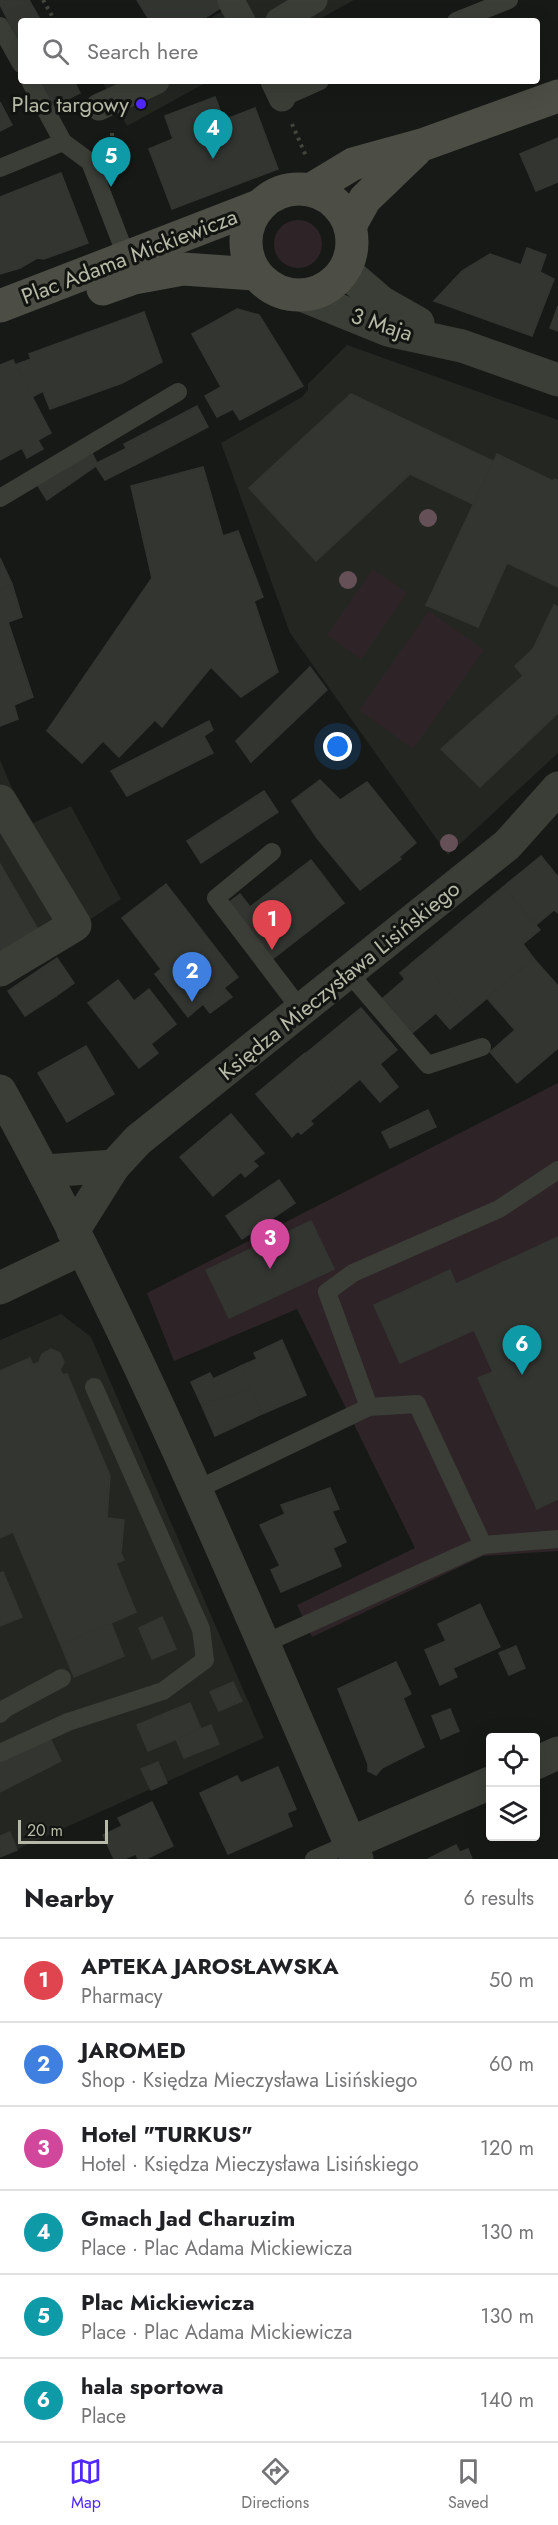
<!DOCTYPE html>
<html lang="en">
<head>
<meta charset="utf-8">
<style>
	body { margin:0; font-family:Jost,sans-serif; background:#f6f6f6; color:#202124 }
	.controls { position:absolute; right:18px; bottom:18px; display:grid; overflow:hidden; border-radius:6px; box-shadow:0 6px 24px #0002 }
	.controls button { width:54px; height:54px; display:grid; place-items:center; padding:0; border:0; border-bottom:2px solid #e0e0e0; background:#fff; color:#202124; font:30px sans-serif }
	.scale { position:absolute; left:18px; bottom:15px; width:90px; box-sizing:border-box; padding-left:6px; border:3px solid #b6baa7; border-top:0; font-size:16px; line-height:21px; white-space:nowrap; color:#b6baa7; -webkit-text-stroke:4px #121411; paint-order:stroke }
	.you { position:absolute; left:338px; top:747px; width:21px; height:21px; margin:-15px; border:4px solid #fff; border-radius:50%; background:#1a73e8; box-shadow:0 0 0 9px #1a73e833 }
	.badge { display:grid; place-items:center; width:39px; height:39px; border-radius:50%; background:#5028ff; color:#fff; font-size:20px; font-weight:700 }
	.pin { position:absolute; translate:-50% -50px; filter:drop-shadow(0 2px 3px #0008) }
	.pin::after { content:''; position:absolute; top:32px; width:21px; height:18px; background:inherit; clip-path:polygon(0 0,100% 0,50% 100%) }
	.list { margin:0; padding:0; list-style:none }
	h2 { display:flex; justify-content:space-between; align-items:center; height:78px; margin:0; padding:0 24px; font-size:26px }
	h2 small { font-size:20px; font-weight:400; color:#757577 }
	.list li { display:grid; grid-template-columns:39px 1fr auto; gap:18px; align-items:center; box-sizing:border-box; height:84px; padding:0 24px; border-top:2px solid #e0e0e0 }
	.list b { display:block; font-size:22px; white-space:nowrap }
	.list p { margin:0; font-size:20px; white-space:nowrap; color:#757577 }
	.list em { font-size:20px; font-style:normal; color:#757577 }
	.icon { flex:none; width:33px; height:33px; fill:none; stroke:currentColor; stroke-width:2; stroke-linecap:round; stroke-linejoin:round }
	.map { position:relative; flex:none; width:558px; height:1859px; overflow:hidden }
	.search { position:absolute; background:#fff; box-shadow:0 6px 24px #0002; left:18px; right:18px; top:18px; height:66px; display:flex; align-items:center; gap:15px; box-sizing:border-box; padding:0 21px; border-radius:6px; color:#757577; font-size:22px }
	.sheet { height:582px; background:#fff }
	nav { display:flex; justify-content:space-around; align-items:center; box-sizing:border-box; height:84px; border-top:2px solid #e0e0e0; background:#fff; font-size:16px; color:#757577 }
	nav a { display:grid; justify-items:center; gap:3px }
	nav .on { color:#5028ff }
	.map>svg:first-child { display:block }
</style>
</head>
<body>
<div class="map">
<svg width="558" height="1859" viewBox="0 0 558 1859">
	<rect width="100%" height="100%" fill="#171916"/>
	<!-- built -->
	<g fill="#242622">
		<polygon points="242,0 354,0 316,21 205,21"/>
		<polygon points="102,81 209,81 127,126"/>
		<polygon points="347,345 558,420 558,753 448,855 290,633 221,443 302,397 308,390 308,384"/>
		<polygon points="0,760 11,786 33,823 71,806 121,899 0,979"/>
		<polygon points="61,1314 91,1337 264,1738 0,1857 0,1340"/>
	</g>
	<!-- green -->
	<g fill="#2e2428">
		<circle cx="298" cy="244" r="24"/>
		<polygon points="373,569 407,593 361,659 327,635"/>
		<polygon points="429,611 484,650 413,749 359,710"/>
		<polygon points="558,1083 558,1551 483,1556 312,1637 297,1605 415,1548 297,1309 174,1361 147,1293"/>
	</g>
	<!-- building -->
	<g fill="#333531" stroke="#323530" stroke-width="1.5">
		<polygon points="0,0 29,0 41,21 21,21 21,45 0,5"/>
		<polygon points="137,0 233,0 200,21 150,21"/>
		<polygon points="40,81 74,81 80,93 54,106"/>
		<polygon points="215,97 224,120 255,108 278,169 172,209 149,149 173,139 165,116"/>
		<polygon points="0,102 12,125 0,131"/>
		<polygon points="558,138 558,182 536,191 520,154"/>
		<polygon points="61,173 88,243 44,259 37,258 20,268 0,274 0,197"/>
		<polygon points="527,248 546,255 540,272 554,279 532,336 434,301 462,271 490,254 521,265"/>
		<polygon points="558,306 558,331 550,328"/>
		<polygon points="237,309 259,315 303,386 240,420 233,409 217,417 205,396 221,387 192,334"/>
		<polygon points="144,312 162,362 122,383 50,409 43,391 32,397 15,365 31,359 29,354"/>
		<polygon points="13,360 51,433 38,440 43,449 27,458 22,448 0,460 0,365"/>
		<polygon points="351,394 493,461 473,504 410,474 316,561 249,488"/>
		<polygon points="197,406 208,427 135,465 124,444"/>
		<polygon points="127,448 135,465 105,480 96,466 47,500 38,486 91,451 97,463"/>
		<polygon points="497,454 553,481 554,479 558,480 558,587 507,563 478,627 426,605"/>
		<polygon points="203,467 223,536 238,531 263,597 254,601 278,672 241,697 211,667 162,727 155,720 119,757 103,741 82,763 47,731 152,578 131,486"/>
		<polygon points="0,558 12,584 0,590"/>
		<polygon points="12,584 22,617 8,622 33,697 14,705 18,719 0,726 0,590"/>
		<polygon points="554,605 558,607 558,713 480,787 441,749 523,676 515,666 533,649"/>
		<polygon points="310,667 327,690 251,762 236,741"/>
		<polygon points="209,721 213,730 204,736 213,753 127,796 111,771"/>
		<polygon points="320,780 340,800 367,782 416,843 399,857 401,859 360,890 317,838 292,801"/>
		<polygon points="264,791 278,812 201,863 187,841"/>
		<polygon points="541,856 558,877 558,913 554,910 536,925 503,887"/>
		<polygon points="311,860 344,903 270,961 227,904 240,894 250,907"/>
		<polygon points="0,864 40,933 0,957"/>
		<polygon points="166,884 238,977 224,988 232,997 210,1013 203,1004 188,1017 155,974 161,969 122,918"/>
		<polygon points="503,887 540,930 523,944 534,959 467,1015 419,957"/>
		<polygon points="419,957 467,1015 450,1029 436,1013 412,1033 383,998 405,979 400,973"/>
		<polygon points="57,958 74,983 56,996 39,970"/>
		<polygon points="534,959 558,986 558,1048 517,1083 490,1052 515,1030 487,998"/>
		<polygon points="39,970 56,996 25,1016 8,991"/>
		<polygon points="118,980 134,1001 149,989 176,1024 151,1044 158,1053 139,1068 88,1003"/>
		<polygon points="361,1008 397,1050 380,1064 398,1087 380,1102 360,1079 340,1096 305,1054"/>
		<polygon points="86,1046 114,1094 67,1122 38,1073"/>
		<polygon points="305,1053 340,1096 310,1121 313,1124 301,1134 298,1131 292,1137 256,1094"/>
		<polygon points="428,1110 436,1127 390,1148 382,1132"/>
		<polygon points="231,1114 264,1153 253,1161 258,1166 245,1177 241,1172 213,1196 180,1157"/>
		<polygon points="279,1180 295,1203 242,1239 226,1216"/>
		<polygon points="311,1221 334,1269 229,1318 206,1270"/>
		<polygon points="558,1237 558,1499 537,1509 478,1378 493,1372 474,1330 400,1363 374,1305 450,1270 456,1284"/>
		<polygon points="282,1340 306,1395 262,1414 241,1366 257,1359 254,1353"/>
		<polygon points="51,1349 60,1353 64,1362 60,1370 63,1375 67,1374 110,1476 107,1518 124,1520 121,1553 124,1560 116,1563 136,1612 61,1645 13,1532 0,1538 0,1371 30,1358 33,1365 39,1362 42,1354"/>
		<polygon points="241,1366 251,1388 229,1398 227,1395 202,1406 191,1382 210,1373 213,1379"/>
		<polygon points="251,1388 262,1414 215,1436 202,1406 227,1395 229,1398"/>
		<polygon points="330,1488 339,1509 332,1511 346,1542 333,1548 341,1566 281,1592 271,1570 280,1566 260,1525 285,1514 281,1505"/>
		<polygon points="3,1572 22,1617 0,1626 0,1573"/>
		<polygon points="480,1604 500,1647 453,1668 457,1677 440,1685 425,1650 446,1641 438,1624"/>
		<polygon points="162,1617 176,1649 152,1659 139,1628"/>
		<polygon points="111,1623 124,1656 74,1677 61,1645"/>
		<polygon points="516,1646 525,1668 509,1675 499,1653"/>
		<polygon points="396,1662 411,1694 403,1698 424,1747 382,1768 376,1775 368,1771 368,1764 338,1689"/>
		<polygon points="233,1682 242,1701 219,1711 210,1692"/>
		<polygon points="190,1703 201,1729 148,1751 137,1725"/>
		<polygon points="450,1709 459,1731 441,1739 432,1716"/>
		<polygon points="211,1725 219,1744 184,1758 176,1739"/>
		<polygon points="50,1738 61,1761 0,1792 0,1762"/>
		<polygon points="158,1762 167,1783 151,1790 141,1769"/>
		<polygon points="278,1767 296,1809 287,1813 292,1826 228,1854 200,1793 237,1776 241,1783"/>
		<polygon points="152,1802 173,1846 146,1859 138,1859 136,1854 124,1859 114,1859 103,1835 122,1826 118,1818"/>
		<polygon points="10,1832 17,1850 0,1857 0,1836"/>
		<polygon points="456,1845 460,1852 468,1849 472,1859 428,1859"/>
	</g>
	<g fill="none" stroke-linecap="round" stroke-linejoin="round">
		<!-- path -->
		<g stroke="#43453d" stroke-width="4" stroke-dasharray="3 4.5" stroke-linecap="butt">
			<polyline points="43,0 55,21"/>
			<polyline points="292,124 306,156"/>
			<polyline points="112,133 113,152"/>
		</g>
		<!-- service -->
		<g stroke="#3b3e37" stroke-width="18">
			<polyline points="456,21 509,0"/>
			<polyline points="0,26 21,64"/>
			<polyline points="30,81 63,142 90,162 127,258"/>
			<polyline points="282,98 320,81"/>
			<polyline points="0,168 63,142"/>
			<polyline points="0,498 178,392"/>
			<polyline points="272,852 216,898 301,1010"/>
			<polyline points="348,972 428,1065 482,1047"/>
			<polyline points="369,1407 417,1404 483,1545"/>
			<polyline points="196,1490 369,1407 327,1292 353,1273 499,1209 558,1170"/>
			<polyline points="263,1644 483,1545 558,1539"/>
			<polyline points="0,1714 6,1708 62,1678"/>
			<polyline points="0,1753 68,1722 163,1691 205,1660 201,1629 94,1387"/>
			<polyline points="314,1859 351,1843"/>
		</g>
		<!-- pedestrian -->
		<g stroke="#3b3e37" stroke-width="27">
			<polyline points="231,1 242,21"/>
			<polyline points="279,21 314,0"/>
			<polyline points="274,81 282,98"/>
			<polyline points="99,107 156,81"/>
		</g>
		<!-- minor -->
		<g stroke="#3b3e37" stroke-width="33">
			<polyline points="0,801 75,925 0,970"/>
			<path d="M0,1091C137,1338 244,1601 357,1859"/>
			<polyline points="45,1171 114,1166"/>
			<polyline points="73,1231 114,1166 138,1140 507,845 558,788"/>
			<polyline points="0,1288 81,1249"/>
			<polyline points="536,1763 558,1753"/>
			<polyline points="351,1843 490,1783"/>
		</g>
		<!-- tertiary -->
		<g stroke="#3b3e37" stroke-width="33">
			<polyline points="345,271 381,302 418,323"/>
			<polyline points="304,296 388,330 462,346 558,380"/>
		</g>
		<!-- secondary -->
		<g stroke="#4c4e45" stroke-width="33">
			<circle cx="299" cy="242" r="53"/>
			<polyline points="310,190 353,164 422,145 558,96"/>
			<polyline points="350,226 365,199 416,150"/>
			<polyline points="103,289 134,278 183,269 255,274"/>
			<polyline points="0,306 259,206"/>
		</g>
	</g>
	<!-- trees -->
	<g fill="#665058">
		<circle cx="428" cy="518" r="9"/>
		<circle cx="348" cy="580" r="9"/>
		<circle cx="449" cy="843" r="9"/>
	</g>
	<!-- markers -->
	<circle fill="#5028ff" stroke="#121411" stroke-width="2" cx="141" cy="104" r="6"/>
	<g text-anchor="middle" dominant-baseline="central" stroke-width="6" stroke-linejoin="round" paint-order="stroke">
		<!-- poi labels -->
		<g font-size="22" fill="#b6baa7" stroke="#121411" text-anchor="end">
			<text x="129" y="104">Plac targowy</text>
		</g>
		<!-- street labels -->
		<g font-size="22" fill="#b6baa7" stroke="#121411">
			<text transform="translate(129 256) rotate(-21)">Plac Adama Mickiewicza</text>
			<text transform="translate(382 324) rotate(18)">3 Maja</text>
			<text transform="translate(339 980) rotate(-39)">Księdza Mieczysława Lisińskiego</text>
		</g>
	</g>
</svg>
<div class="controls">
<button><svg class="icon" aria-label="locate" viewBox="0 0 24 24"><circle cx="12" cy="12" r="6"/><path d="M12 2v4M12 18v4M2 12h4M18 12h4"/></svg></button>
<button><svg class="icon" aria-label="layers" viewBox="0 0 24 24"><path d="M12 4l9 5-9 5-9-5zM3 14l9 5 9-5"/></svg></button>
</div>
<div class="scale">20 m</div>
<div class="you"></div>
<div class="pin badge" style="left:272px;top:950px;background:#e0444e">1</div>
<div class="pin badge" style="left:192px;top:1002px;background:#3f7fe0">2</div>
<div class="pin badge" style="left:270px;top:1269px;background:#d1479c">3</div>
<div class="pin badge" style="left:213px;top:159px;background:#0f9aa8">4</div>
<div class="pin badge" style="left:111px;top:187px;background:#0f9aa8">5</div>
<div class="pin badge" style="left:522px;top:1375px;background:#0f9aa8">6</div>
<div class="search"><svg class="icon" aria-label="search" viewBox="0 0 24 24"><circle cx="10" cy="10" r="6"/><path d="M15 15l6 6"/></svg>Search here</div>
</div>
<section class="sheet">
<h2>Nearby<small>6 results</small></h2>
<ul class="list">
<li><span class="badge" style="background:#e0444e">1</span><div><b>APTEKA JAROSŁAWSKA</b><p>Pharmacy</p></div><em>50 m</em></li>
<li><span class="badge" style="background:#3f7fe0">2</span><div><b>JAROMED</b><p>Shop · Księdza Mieczysława Lisińskiego</p></div><em>60 m</em></li>
<li><span class="badge" style="background:#d1479c">3</span><div><b>Hotel &quot;TURKUS&quot;</b><p>Hotel · Księdza Mieczysława Lisińskiego</p></div><em>120 m</em></li>
<li><span class="badge" style="background:#0f9aa8">4</span><div><b>Gmach Jad Charuzim</b><p>Place · Plac Adama Mickiewicza</p></div><em>130 m</em></li>
<li><span class="badge" style="background:#0f9aa8">5</span><div><b>Plac Mickiewicza</b><p>Place · Plac Adama Mickiewicza</p></div><em>130 m</em></li>
<li><span class="badge" style="background:#0f9aa8">6</span><div><b>hala sportowa</b><p>Place</p></div><em>140 m</em></li>
</ul>
</section>
<nav>
<a class="on"><svg class="icon" aria-label="map" viewBox="0 0 24 24"><path d="M3 6l6-2 6 2 6-2v14l-6 2-6-2-6 2zM9 4v14M15 6v14"/></svg>Map</a>
<a><svg class="icon" aria-label="directions" viewBox="0 0 24 24"><path d="M12 3l9 9-9 9-9-9zM9 14v-3h6M13 9l2 2-2 2"/></svg>Directions</a>
<a><svg class="icon" aria-label="saved" viewBox="0 0 24 24"><path d="M7 4h10v16l-5-4-5 4z"/></svg>Saved</a>
</nav>
</body>
</html>
